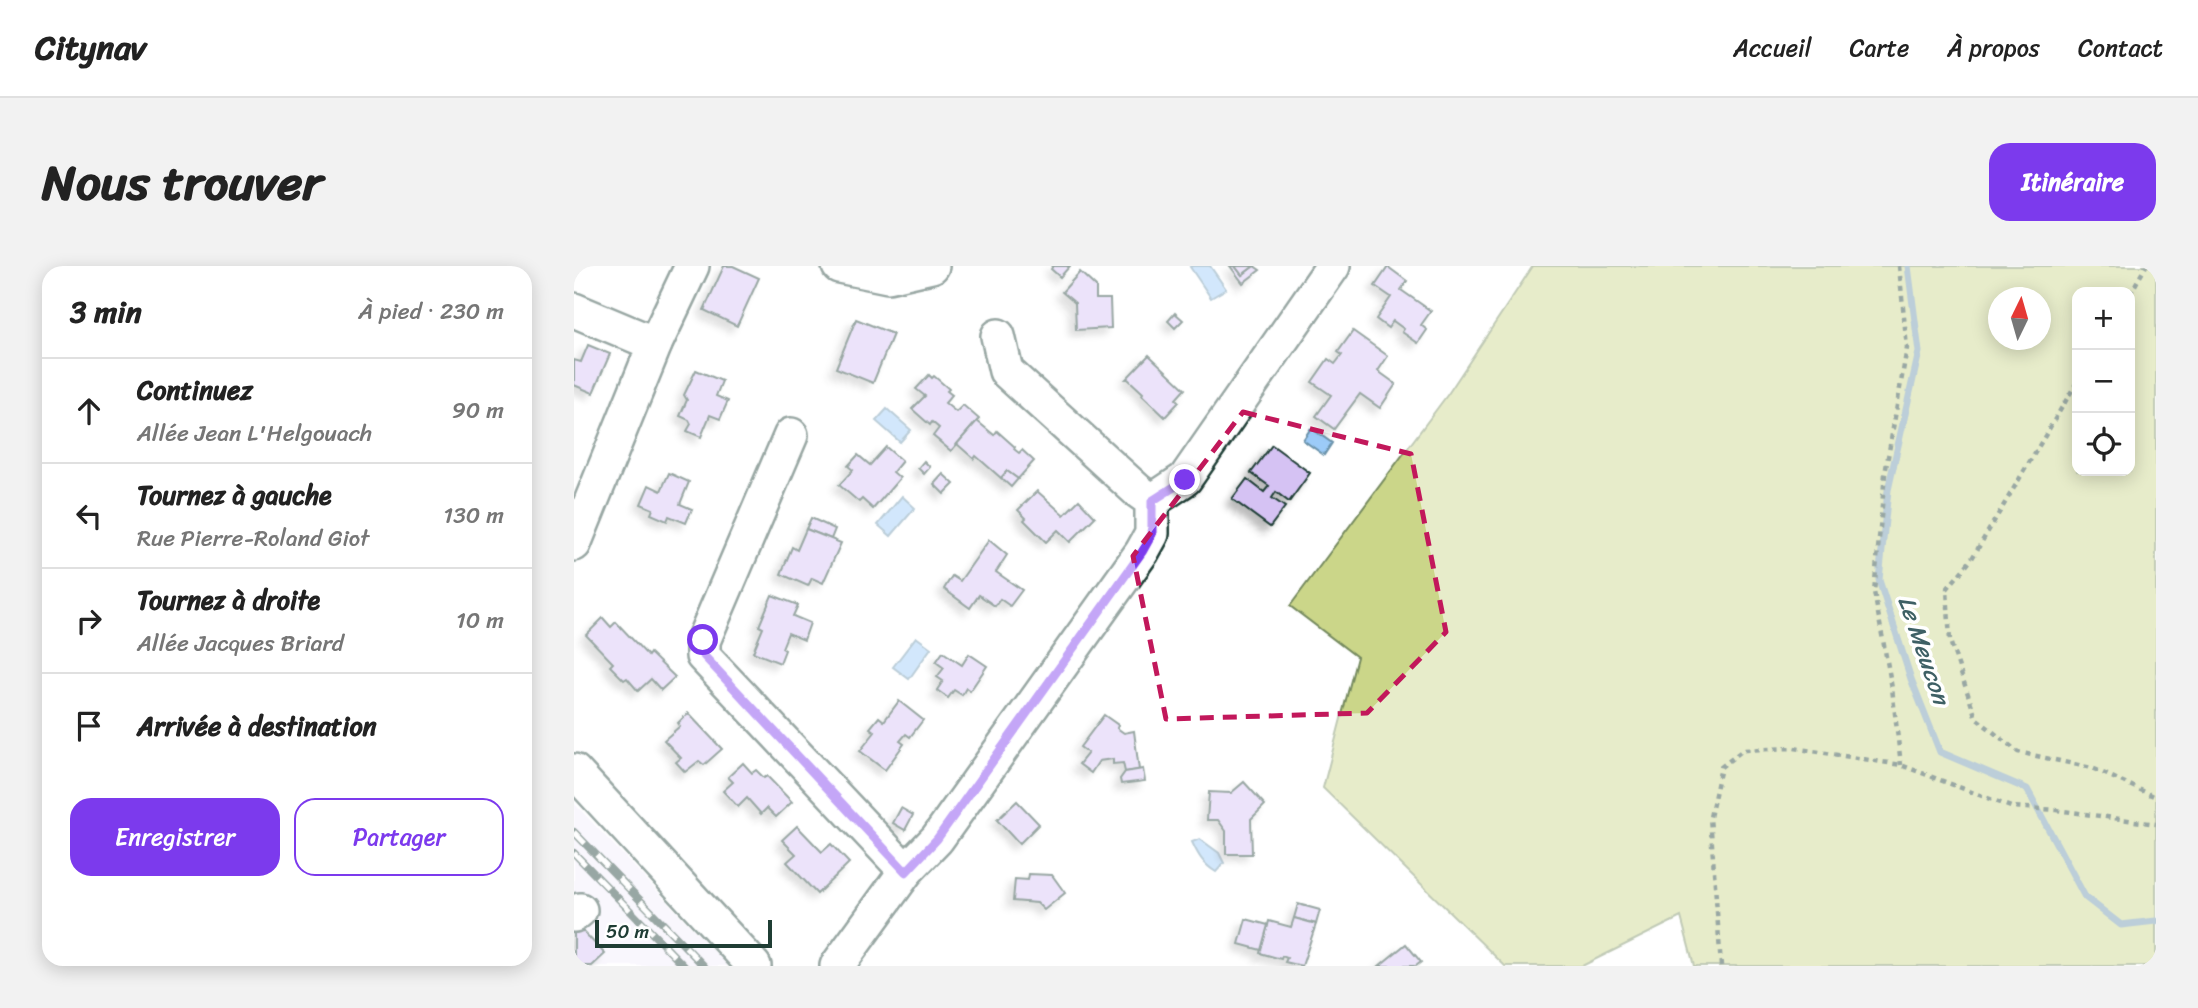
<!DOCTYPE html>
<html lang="fr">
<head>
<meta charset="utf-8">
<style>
	body { margin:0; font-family:Sriracha,sans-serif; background:#f2f2f2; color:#222 }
	.controls { position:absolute; right:21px; top:21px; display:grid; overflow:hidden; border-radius:14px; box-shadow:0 4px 18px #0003 }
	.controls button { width:63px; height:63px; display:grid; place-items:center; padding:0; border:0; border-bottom:2px solid #e0e0e0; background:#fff; color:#222; font:35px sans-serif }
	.compass { position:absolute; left:1414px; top:21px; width:63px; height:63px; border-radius:50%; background:#fff; box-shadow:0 4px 18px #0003; rotate:5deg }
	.scale { position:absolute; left:21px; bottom:18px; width:177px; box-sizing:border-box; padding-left:7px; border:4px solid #1f3d34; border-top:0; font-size:19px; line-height:24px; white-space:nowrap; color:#1f3d34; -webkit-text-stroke:5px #fff; paint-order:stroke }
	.stop { position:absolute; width:21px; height:21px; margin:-16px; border:5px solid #7c3aed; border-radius:50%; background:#fff }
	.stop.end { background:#7c3aed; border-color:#fff; box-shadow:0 2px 7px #0008 }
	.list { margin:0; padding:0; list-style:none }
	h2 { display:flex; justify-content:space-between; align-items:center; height:91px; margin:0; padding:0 28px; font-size:30px }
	h2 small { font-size:23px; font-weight:400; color:#767676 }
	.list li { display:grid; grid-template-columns:46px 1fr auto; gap:21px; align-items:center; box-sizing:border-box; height:105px; padding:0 28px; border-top:2px solid #e0e0e0 }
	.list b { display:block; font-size:26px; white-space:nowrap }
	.list p { margin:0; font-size:23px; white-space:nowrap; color:#767676 }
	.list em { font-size:23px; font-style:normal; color:#767676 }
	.actions { display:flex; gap:14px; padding:21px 28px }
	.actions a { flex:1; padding:16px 0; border:2px solid #7c3aed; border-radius:21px; text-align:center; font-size:24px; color:#7c3aed }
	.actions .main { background:#7c3aed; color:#fff }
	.icon { flex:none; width:38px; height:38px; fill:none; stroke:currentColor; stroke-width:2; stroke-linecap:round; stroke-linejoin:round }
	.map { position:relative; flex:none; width:1582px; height:700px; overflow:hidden; border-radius:21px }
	header { display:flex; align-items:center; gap:42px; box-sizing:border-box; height:98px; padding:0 35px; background:#fff; border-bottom:2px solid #e0e0e0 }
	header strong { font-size:33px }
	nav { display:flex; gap:38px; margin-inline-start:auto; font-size:24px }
	.intro { display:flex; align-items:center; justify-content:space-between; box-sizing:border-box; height:168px; padding:0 42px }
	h1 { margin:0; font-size:49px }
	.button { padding:18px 32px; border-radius:21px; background:#7c3aed; color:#fff; font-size:24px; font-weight:700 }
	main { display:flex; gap:42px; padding:0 42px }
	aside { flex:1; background:#fff; border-radius:21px; box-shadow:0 4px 18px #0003 }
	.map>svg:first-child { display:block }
</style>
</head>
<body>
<header>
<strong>Citynav</strong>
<nav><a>Accueil</a><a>Carte</a><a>À propos</a><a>Contact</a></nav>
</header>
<div class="intro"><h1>Nous trouver</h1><a class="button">Itinéraire</a></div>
<main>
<aside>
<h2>3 min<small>À pied · 230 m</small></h2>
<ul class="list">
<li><svg class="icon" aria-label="ahead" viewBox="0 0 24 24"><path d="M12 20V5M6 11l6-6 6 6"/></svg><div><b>Continuez</b><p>Allée Jean L'Helgouach</p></div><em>90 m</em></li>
<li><svg class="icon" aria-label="left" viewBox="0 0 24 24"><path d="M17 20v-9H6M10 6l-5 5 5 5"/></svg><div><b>Tournez à gauche</b><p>Rue Pierre-Roland Giot</p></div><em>130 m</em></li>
<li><svg class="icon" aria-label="right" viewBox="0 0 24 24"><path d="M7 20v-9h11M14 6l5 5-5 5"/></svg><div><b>Tournez à droite</b><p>Allée Jacques Briard</p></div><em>10 m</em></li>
<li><svg class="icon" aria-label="arrive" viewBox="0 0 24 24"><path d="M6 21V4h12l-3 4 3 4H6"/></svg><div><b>Arrivée à destination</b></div></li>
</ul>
<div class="actions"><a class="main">Enregistrer</a><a>Partager</a></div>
</aside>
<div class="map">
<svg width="1582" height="700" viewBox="0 0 1582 700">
	<defs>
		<filter id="shadow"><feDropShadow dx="-6" dy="6" stdDeviation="3.5" flood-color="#0004"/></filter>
	</defs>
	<rect width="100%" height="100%" fill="#fff"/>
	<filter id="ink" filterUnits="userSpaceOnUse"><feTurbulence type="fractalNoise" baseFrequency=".0143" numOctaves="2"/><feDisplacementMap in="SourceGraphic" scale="14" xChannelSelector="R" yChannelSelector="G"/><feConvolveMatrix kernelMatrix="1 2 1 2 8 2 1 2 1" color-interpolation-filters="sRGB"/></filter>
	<g filter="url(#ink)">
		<!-- built -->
		<polygon fill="#f2edfb" points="0,537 154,700 0,700"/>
		<!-- green -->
		<path fill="#cbd689" stroke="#758a5e" stroke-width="2" fill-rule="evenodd" d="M959,0H1582V700H1120L1107,651L1008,700H931L749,522L783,391L716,340L874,128ZM1503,26H1556V205H1503ZM1424,32H1466V74H1424Z"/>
		<!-- water -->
		<g fill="#9ccbf8" stroke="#6a92aa" stroke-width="2">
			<polygon points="618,0 636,0 652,23 637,32 616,1"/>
			<polygon points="313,143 337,164 326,176 302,155"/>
			<polygon points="737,162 758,177 750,189 729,174"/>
			<polygon points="328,230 341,242 317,270 304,259"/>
			<polygon points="342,371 357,382 335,413 319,401"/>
			<path d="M626,573L645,587L650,597L642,606C629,598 624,589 618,576Z"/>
		</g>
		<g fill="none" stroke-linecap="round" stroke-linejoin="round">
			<!-- stream -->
			<polyline stroke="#6a92aa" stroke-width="7" points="1334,0 1345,86 1314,224 1305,314 1337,413 1366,486 1453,523 1511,631 1547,659 1582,655"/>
		</g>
		<!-- building -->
		<g fill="#d5c2f3" stroke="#1f3d34" stroke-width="2" filter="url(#shadow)">
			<polygon points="150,0 159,0 185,12 163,60 130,44"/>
			<polygon points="479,0 496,0 486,11 477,3"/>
			<polygon points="656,0 661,0 668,9 680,0 686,4 669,17"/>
			<polygon points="661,0 680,0 668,9"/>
			<polygon points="814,1 833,15 827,24 857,45 847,59 853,64 844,77 828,66 830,63 819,55 814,62 802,53 817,31 801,20"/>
			<polygon points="506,6 522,21 522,33 536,33 537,62 502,64 501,37 488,26"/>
			<polygon points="601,47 609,54 601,62 594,55"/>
			<polygon points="282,53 319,68 299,117 262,102"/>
			<polygon points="779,65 814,90 804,105 822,118 806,142 786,128 760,163 742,150 757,129 738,116 754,93 761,98 768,89 764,86"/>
			<polygon points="14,79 36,88 19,127 0,119 0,94 7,96"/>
			<polygon points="575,89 611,123 602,133 605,136 591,151 568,129 569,127 554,113 552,113"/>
			<polygon points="122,104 148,115 142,130 154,135 146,153 136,149 127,171 113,165 117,158 115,154 106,150 113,134 110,129"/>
			<polygon points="355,109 358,112 360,110 375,123 373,125 378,129 371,137 382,146 389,139 405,153 377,185 359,170 365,162 358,156 356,159 338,143 351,130 342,123"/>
			<polygon points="403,155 420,169 423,165 441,181 440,183 445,187 448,184 460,195 444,213 433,205 427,212 402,190 400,193 383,178"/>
			<polygon points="698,179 736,207 715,236 702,226 698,232 711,241 696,261 658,233 673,213 690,226 695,220 677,207"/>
			<polygon points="312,181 328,195 319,206 326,212 299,243 288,233 285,236 265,219 279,204 274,200 284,189 296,199"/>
			<polygon points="350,195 356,201 350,208 344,202"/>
			<polygon points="433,205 444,213 437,221 427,212"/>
			<polygon points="95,207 115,216 106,238 118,243 112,257 95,250 93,255 77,248 79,243 67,238 75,219 87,225"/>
			<polygon points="369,208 380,218 370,228 360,218"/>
			<polygon points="463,225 490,249 505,234 521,251 496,276 484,264 472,276 450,254 452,252 444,244"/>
			<polygon points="237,252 261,263 257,273 232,263"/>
			<polygon points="232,263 267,277 249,317 238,312 234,320 207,308 218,281 223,284"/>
			<polygon points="415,274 433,289 422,306 448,324 436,340 426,333 421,340 405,329 396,342 370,323 378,310 386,315"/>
			<polygon points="198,329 224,339 219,350 236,357 230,374 214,367 208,382 211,384 206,397 179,386 189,362 185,360"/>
			<polygon points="29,352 37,361 42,356 74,390 76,387 101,411 87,424 77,413 64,425 53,412 50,414 36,400 39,397 12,369"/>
			<polygon points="369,386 388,399 395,388 413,400 396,425 392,422 388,429 380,424 374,432 363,424 369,415 363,411 370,402 362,396"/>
			<polygon points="325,435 349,454 336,471 332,468 326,475 330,478 311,504 286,485 301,466 296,462 305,451 310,455"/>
			<polygon points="114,447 148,483 130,499 125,495 111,506 102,496 107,492 90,474 106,460 104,457"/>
			<polygon points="530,449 544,459 543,462 550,467 560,465 565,504 551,506 549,497 539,498 539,493 525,495 517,507 505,498 514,487 506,481"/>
			<polygon points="169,497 178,507 182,504 190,512 193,510 218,536 202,551 193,542 187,548 173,532 164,541 149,525 159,516 154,511"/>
			<polygon points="569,503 571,515 547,518 546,513 551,506"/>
			<polygon points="670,516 691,539 677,553 678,588 652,588 652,565 644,554 633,554 635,526 657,527"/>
			<polygon points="443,535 465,558 445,578 423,554"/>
			<polygon points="327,542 339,549 331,564 319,557"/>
			<polygon points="223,560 248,586 257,578 275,597 243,628 213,596 222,588 208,574"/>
			<polygon points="455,608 478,609 491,627 470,644 463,637 439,635 441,613 454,614"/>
			<polygon points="724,638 746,644 742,658 720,652"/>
			<polygon points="720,652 742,658 728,700 711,696 713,692 708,690 707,693 686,687 695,655 717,661"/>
			<polygon points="672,653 694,659 687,684 665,678"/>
			<polygon points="6,662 31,688 18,700 0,700 0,667"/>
			<polygon points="832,678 847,696 842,700 805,700"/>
		</g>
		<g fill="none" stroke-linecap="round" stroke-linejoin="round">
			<defs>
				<g id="minor">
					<polyline points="265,0 314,10 358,0"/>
					<polyline points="0,44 81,78"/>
					<polyline points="217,169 129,375 129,390 332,605"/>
					<polyline points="578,235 611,213 759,0"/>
					<polyline points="0,278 81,78 118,0"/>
					<polyline points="0,505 180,700"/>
					<polyline points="0,649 6,644"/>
					<polyline points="263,700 332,605 363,573 568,286 578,268 578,235 564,225 432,105 424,70"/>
				</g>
			</defs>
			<!-- minor casing -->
			<use href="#minor" stroke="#1f3d34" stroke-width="38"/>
			<!-- path -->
			<g stroke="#1f3d34" stroke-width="4.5" stroke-dasharray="5 5" stroke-linecap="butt">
				<polyline points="1325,0 1333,82 1311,208 1300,326 1318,422 1327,499"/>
				<polyline points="1556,28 1572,0"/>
				<polyline points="1503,116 1397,294 1373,323 1376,375 1402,452 1444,486 1518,502 1582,531"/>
				<polyline points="1147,700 1136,551 1147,501 1169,484 1220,482 1327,499 1437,541 1483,544 1582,558"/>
			</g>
			<!-- minor -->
			<use href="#minor" stroke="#fff" stroke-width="33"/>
			<defs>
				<g id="rail">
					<polyline points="0,566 130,700"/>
					<polyline points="0,587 110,700"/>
				</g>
			</defs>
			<!-- rail casing -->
			<use href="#rail" stroke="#1f3d34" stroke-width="8"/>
			<!-- rail -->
			<use href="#rail" stroke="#fff" stroke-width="5" stroke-dasharray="16" stroke-linecap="butt"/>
		</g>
	</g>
	<g fill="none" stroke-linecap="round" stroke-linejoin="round" filter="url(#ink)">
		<!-- route -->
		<polyline stroke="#7c3aed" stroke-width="9" points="129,374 130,390 332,606 363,573 568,286 578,268 578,235 611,214"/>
	</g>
	<!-- marked area -->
	<path d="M0 0H1582V700H0ZM669,146L837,188L872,366L793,447L592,453L559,290Z" fill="#fff" fill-opacity=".55" fill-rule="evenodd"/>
	<path fill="none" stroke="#c2185b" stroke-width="5" stroke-dasharray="14 9" stroke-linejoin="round" d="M669,146L837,188L872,366L793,447L592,453L559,290Z"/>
	<g text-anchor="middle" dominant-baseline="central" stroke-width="7" stroke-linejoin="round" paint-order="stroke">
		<!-- water labels -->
		<g font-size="24" font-style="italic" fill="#3e6065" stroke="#fff">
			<text transform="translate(1350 384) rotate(71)">Le Meucon</text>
		</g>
	</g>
</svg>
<div class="controls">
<button>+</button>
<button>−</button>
<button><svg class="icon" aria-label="locate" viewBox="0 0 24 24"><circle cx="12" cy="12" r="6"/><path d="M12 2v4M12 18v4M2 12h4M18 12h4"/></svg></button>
</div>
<svg class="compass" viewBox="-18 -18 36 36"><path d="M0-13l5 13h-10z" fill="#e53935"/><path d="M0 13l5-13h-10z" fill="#767676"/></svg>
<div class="scale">50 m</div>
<div class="stop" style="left:129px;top:374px"></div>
<div class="stop end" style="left:611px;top:214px"></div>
</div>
</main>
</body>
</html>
